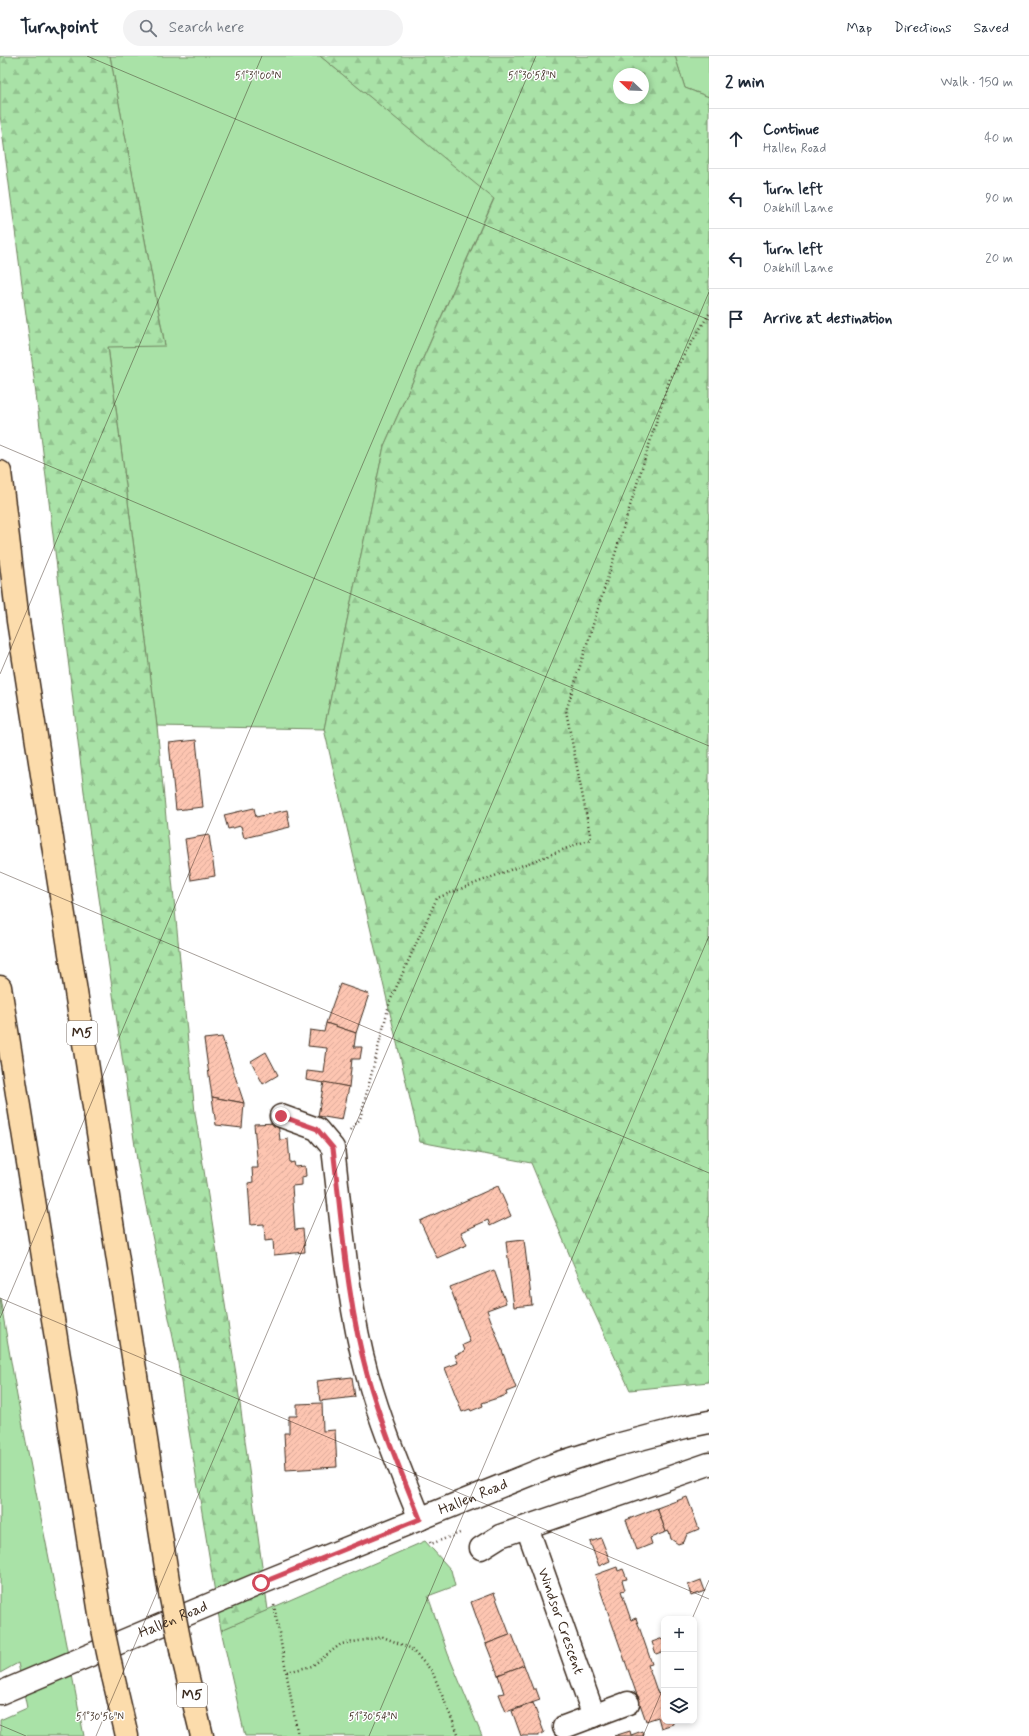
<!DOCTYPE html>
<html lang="en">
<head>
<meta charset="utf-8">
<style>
	body { margin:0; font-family:Mynerve,sans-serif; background:#f2f2f3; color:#1f2937 }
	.controls { position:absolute; right:12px; bottom:12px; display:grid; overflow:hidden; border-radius:8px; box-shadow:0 2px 6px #0003 }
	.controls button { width:36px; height:36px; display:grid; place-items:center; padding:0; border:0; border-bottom:1px solid #e0e1e3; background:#fff; color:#1f2937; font:20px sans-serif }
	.compass { position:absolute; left:613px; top:12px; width:36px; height:36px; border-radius:50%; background:#fff; box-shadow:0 2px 6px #0003; rotate:293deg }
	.stop { position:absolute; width:12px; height:12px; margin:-9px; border:3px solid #d1495b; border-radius:50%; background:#fff }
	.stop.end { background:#d1495b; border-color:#fff; box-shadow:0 1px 4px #0008 }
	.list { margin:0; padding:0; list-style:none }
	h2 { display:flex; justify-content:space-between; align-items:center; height:52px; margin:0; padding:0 16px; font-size:17px }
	h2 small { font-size:13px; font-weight:400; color:#747a83 }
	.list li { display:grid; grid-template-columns:26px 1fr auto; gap:12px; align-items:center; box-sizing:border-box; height:60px; padding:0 16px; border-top:1px solid #e0e1e3 }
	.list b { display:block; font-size:15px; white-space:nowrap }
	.list p { margin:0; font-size:13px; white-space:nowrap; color:#747a83 }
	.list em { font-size:13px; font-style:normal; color:#747a83 }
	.icon { flex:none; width:22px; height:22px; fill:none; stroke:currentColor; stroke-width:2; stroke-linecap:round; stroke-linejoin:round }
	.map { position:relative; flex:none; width:709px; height:1680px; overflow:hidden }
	header { display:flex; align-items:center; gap:24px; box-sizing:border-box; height:56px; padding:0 20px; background:#fff; border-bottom:1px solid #e0e1e3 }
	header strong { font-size:19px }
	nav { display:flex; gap:22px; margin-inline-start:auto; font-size:14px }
	.search { width:280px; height:36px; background:#f2f2f3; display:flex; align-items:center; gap:10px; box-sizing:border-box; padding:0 14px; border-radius:22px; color:#747a83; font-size:15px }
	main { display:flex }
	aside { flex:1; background:#fff }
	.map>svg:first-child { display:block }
</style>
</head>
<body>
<header>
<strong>Turnpoint</strong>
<div class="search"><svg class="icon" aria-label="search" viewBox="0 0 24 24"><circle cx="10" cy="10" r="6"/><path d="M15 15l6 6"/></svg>Search here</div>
<nav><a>Map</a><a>Directions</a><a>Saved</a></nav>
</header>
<main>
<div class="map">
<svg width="709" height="1680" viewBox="0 0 709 1680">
	<defs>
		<pattern id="forest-firs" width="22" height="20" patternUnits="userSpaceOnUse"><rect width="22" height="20" fill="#a9e2a7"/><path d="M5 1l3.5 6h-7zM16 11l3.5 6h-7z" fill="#92c28f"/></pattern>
		<pattern id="building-hatch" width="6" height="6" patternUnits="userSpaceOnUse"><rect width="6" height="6" fill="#fdc5b1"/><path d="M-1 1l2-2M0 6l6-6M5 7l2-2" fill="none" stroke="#daa998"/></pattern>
	</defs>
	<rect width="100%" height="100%" fill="#fff"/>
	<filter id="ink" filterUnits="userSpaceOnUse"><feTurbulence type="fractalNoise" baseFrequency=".025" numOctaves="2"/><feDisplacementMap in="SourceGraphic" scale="8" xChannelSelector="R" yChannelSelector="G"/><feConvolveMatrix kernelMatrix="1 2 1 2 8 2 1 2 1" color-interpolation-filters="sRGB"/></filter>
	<g filter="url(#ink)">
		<!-- grass -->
		<g fill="#a9e2a7" stroke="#728662">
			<polygon points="110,0 320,0 494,142 384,390 324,673 157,670 108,290 165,289"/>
			<polygon points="675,0 709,0 709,41 685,32"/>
			<polygon points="0,1242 17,1340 84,1680 0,1680 0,1664 27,1652 18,1607 0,1617"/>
			<polygon points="425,1485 451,1514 455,1530 428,1540 448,1598 482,1680 245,1680 221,1574"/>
		</g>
		<!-- forest -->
		<g fill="url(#forest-firs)" stroke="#728662" fill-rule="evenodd">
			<polygon points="0,0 110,0 165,290 108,291 157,670 195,1057 236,1318 268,1554 221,1574 177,1301 138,1111 86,752 31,297 0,59"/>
			<path d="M320,0H675L685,32L709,41V1326L630,1334L588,1243L531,1107L420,1086L324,673L384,390L494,143ZM619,18H643V42H619Z"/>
		</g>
		<!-- building -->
		<g fill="url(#building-hatch)" stroke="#3b2a1e">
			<polygon points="196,684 203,751 176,754 169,687"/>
			<polygon points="254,752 256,761 287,754 290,771 244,782 241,770 228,773 224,759"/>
			<polygon points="209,779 215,820 191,824 185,783"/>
			<polygon points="340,928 369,938 356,977 326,967"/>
			<polygon points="326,967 356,977 354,991 362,991 360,1003 352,1003 349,1031 306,1024 307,1015 324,1017 327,992 308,990 310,974 324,976"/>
			<polygon points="222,981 244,1047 212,1041 204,983"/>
			<polygon points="266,996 278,1019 263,1028 251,1005"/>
			<polygon points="324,1026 349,1031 342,1064 318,1060"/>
			<polygon points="212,1041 244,1047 242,1072 216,1069"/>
			<polygon points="278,1067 280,1084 288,1083 290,1107 294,1106 295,1111 305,1110 306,1120 302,1121 302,1129 292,1130 295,1174 303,1173 305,1196 274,1199 273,1184 265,1185 264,1168 251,1169 248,1127 253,1126 252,1112 258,1112 254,1068"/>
			<polygon points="498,1130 511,1160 490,1170 488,1164 461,1176 467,1189 437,1202 420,1165"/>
			<polygon points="524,1184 532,1249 514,1251 506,1186"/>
			<polygon points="494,1214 506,1247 487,1254 516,1332 506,1336 507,1339 482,1347 483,1350 471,1355 470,1353 462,1356 445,1312 458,1307 455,1299 465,1295 463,1289 470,1286 450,1231"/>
			<polygon points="352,1321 355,1341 320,1345 317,1325"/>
			<polygon points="322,1347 323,1375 335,1374 337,1411 286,1414 284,1377 289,1377 289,1360 297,1360 297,1348"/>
			<polygon points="687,1441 699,1473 687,1478 684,1486 678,1488 671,1483 669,1475 666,1476 657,1452"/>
			<polygon points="657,1452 666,1476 650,1482 652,1488 637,1494 626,1464"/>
			<polygon points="601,1482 610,1505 599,1510 590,1486"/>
			<polygon points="617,1511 618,1515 623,1513 627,1523 622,1524 625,1534 621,1535 631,1564 636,1562 652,1608 648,1609 658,1638 662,1636 664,1639 664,1665 673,1665 673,1668 661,1672 658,1661 646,1665 595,1519"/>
			<polygon points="701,1524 705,1535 691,1540 688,1529"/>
			<polygon points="494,1537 510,1579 486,1588 471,1546"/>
			<polygon points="512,1578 524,1609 498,1619 486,1588"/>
			<polygon points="663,1582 664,1595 656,1598 652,1586"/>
			<polygon points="524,1609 533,1633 536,1633 540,1644 506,1656 499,1638 504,1637 498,1619"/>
			<polygon points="533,1647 544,1676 538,1680 521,1680 512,1655"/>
			<polygon points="630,1675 631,1679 642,1675 644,1680 614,1680"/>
		</g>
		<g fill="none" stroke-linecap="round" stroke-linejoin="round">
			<defs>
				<g id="minor">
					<path d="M281,1060L317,1073L333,1092C342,1167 347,1245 367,1318C381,1368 401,1416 420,1463"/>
					<path id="s1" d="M527,1471L594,1660"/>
					<polyline points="481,1492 500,1480 709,1408"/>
					<path id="s2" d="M0,1637L261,1527L553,1409L613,1390L685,1371L709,1366"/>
					<polyline points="564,1671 628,1647"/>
				</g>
				<g id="motorway">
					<polyline points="0,416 18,565 170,1537"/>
					<polyline points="0,931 101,1564"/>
					<polyline points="182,1598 202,1680"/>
					<polyline points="113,1620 127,1680"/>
				</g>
			</defs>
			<!-- minor casing -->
			<use href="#minor" stroke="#3b2a1e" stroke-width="25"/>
			<!-- motorway casing -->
			<use href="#motorway" stroke="#3b2a1e" stroke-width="25"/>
			<!-- path -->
			<g stroke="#3b2a1e" stroke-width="2.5" stroke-dasharray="1 3" stroke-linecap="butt">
				<polyline points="350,1074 360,1063 390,945 437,842 591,783 566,655 670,322 709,258"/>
				<polyline points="430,1486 431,1488 460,1477"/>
				<polyline points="274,1549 298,1680"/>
				<polyline points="287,1616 312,1610 341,1588 383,1581 410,1592 432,1615 459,1680"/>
			</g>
			<!-- minor -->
			<use href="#minor" stroke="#fff" stroke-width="22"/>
			<!-- motorway -->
			<use href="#motorway" stroke="#fcdcac" stroke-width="22"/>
			<defs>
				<g id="motorway-bridge">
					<polyline points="170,1537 182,1598"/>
					<polyline points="101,1564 113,1620"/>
				</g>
			</defs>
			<!-- motorway-bridge casing -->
			<use href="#motorway-bridge" stroke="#3b2a1e" stroke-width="25" stroke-linecap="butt"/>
			<!-- motorway-bridge -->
			<use href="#motorway-bridge" stroke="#fcdcac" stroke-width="22"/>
		</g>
	</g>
	<g fill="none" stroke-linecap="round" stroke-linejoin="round" filter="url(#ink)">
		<!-- route -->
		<path stroke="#d1495b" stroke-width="5" d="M261,1527L420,1463C401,1416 381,1368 367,1318C347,1245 342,1167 333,1092L317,1073L281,1060"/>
	</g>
	<!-- ticks -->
	<path fill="none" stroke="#3b2a1e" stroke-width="1" stroke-opacity="0.45" d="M87,0L709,264M0,389L709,690M0,618L262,0M0,816L709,1117M0,1242L709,1543M0,1262L536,0M692,1563L709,1524M0,1669L26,1680M96,1680L709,236M369,1680L709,880M643,1680L664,1630"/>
	<g text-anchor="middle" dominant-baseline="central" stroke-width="3" stroke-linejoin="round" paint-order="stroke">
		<!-- shield labels -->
		<g fill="#fff" stroke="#766a62" stroke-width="1">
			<rect x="67" y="965" width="30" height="24" rx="3"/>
			<rect x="177" y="1627" width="30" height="24" rx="3"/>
		</g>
		<g font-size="14" font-weight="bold" fill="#3b2a1e">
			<text x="82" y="977">M5</text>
			<text x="192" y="1639">M5</text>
		</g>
		<!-- street labels -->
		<g font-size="15" fill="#3b2a1e" stroke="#fff">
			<text stroke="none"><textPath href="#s2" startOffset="512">Hallen Road</textPath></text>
			<text stroke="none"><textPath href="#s2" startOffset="188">Hallen Road</textPath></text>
			<text stroke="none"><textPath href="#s1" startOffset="100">Windsor Crescent</textPath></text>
		</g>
	</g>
	<g font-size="10" text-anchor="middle" fill="#3b2a1e" stroke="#fff" stroke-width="3" stroke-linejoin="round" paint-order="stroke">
		<text x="258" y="23">51°31'00"N</text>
		<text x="532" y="23">51°30'58"N</text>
		<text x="100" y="1664">51°30'56"N</text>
		<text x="373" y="1664">51°30'54"N</text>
	</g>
</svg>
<div class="controls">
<button>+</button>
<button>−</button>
<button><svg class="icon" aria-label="layers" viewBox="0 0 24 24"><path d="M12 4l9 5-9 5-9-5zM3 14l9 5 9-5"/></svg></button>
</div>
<svg class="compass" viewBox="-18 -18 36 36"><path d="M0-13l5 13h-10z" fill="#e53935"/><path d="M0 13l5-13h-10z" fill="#747a83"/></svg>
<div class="stop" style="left:261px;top:1527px"></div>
<div class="stop end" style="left:281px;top:1060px"></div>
</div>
<aside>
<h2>2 min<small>Walk · 150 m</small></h2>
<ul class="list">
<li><svg class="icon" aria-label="ahead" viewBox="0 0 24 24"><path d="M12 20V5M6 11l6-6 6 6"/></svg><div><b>Continue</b><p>Hallen Road</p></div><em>40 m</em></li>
<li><svg class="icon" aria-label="left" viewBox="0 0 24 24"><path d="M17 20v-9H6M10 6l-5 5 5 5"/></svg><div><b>Turn left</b><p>Oakhill Lane</p></div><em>90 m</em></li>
<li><svg class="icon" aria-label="left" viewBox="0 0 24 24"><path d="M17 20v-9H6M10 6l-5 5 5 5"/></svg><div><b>Turn left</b><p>Oakhill Lane</p></div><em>20 m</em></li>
<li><svg class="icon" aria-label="arrive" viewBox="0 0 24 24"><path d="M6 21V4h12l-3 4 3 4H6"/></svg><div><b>Arrive at destination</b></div></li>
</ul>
</aside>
</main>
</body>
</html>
